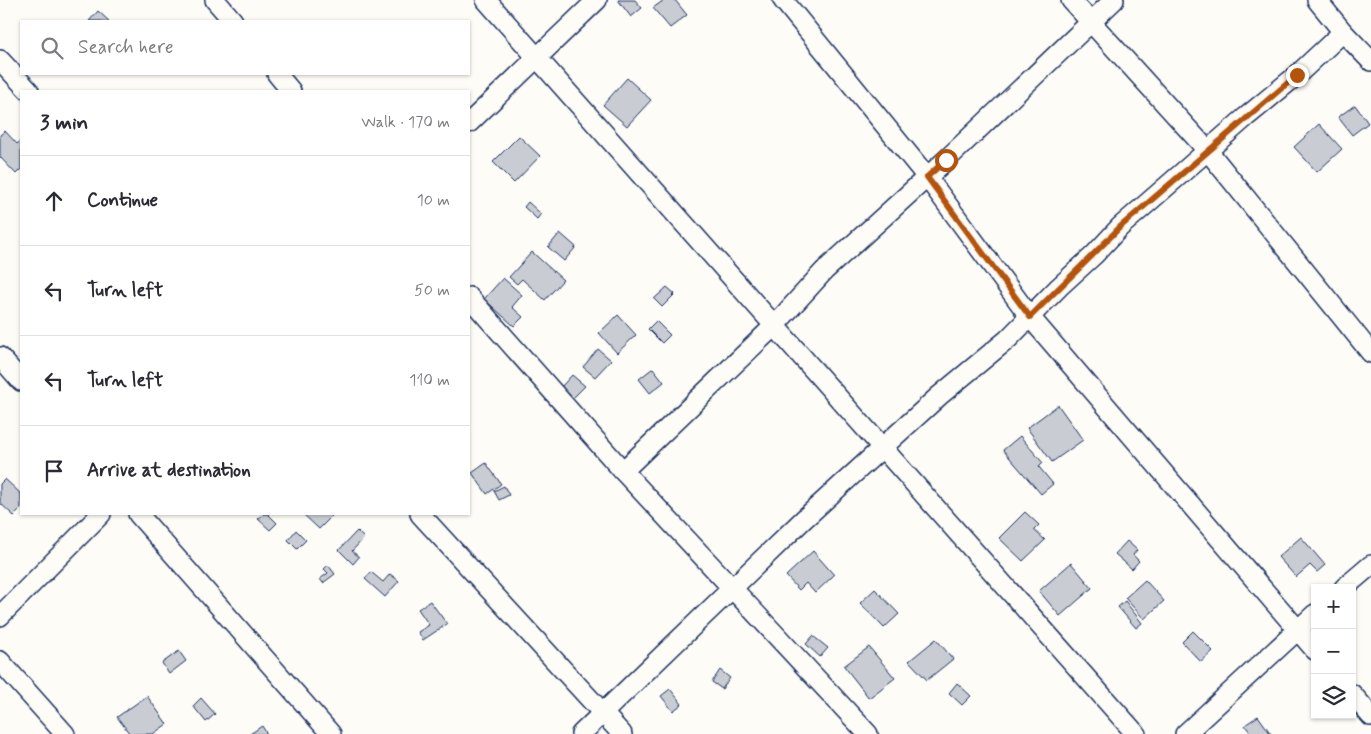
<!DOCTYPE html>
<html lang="en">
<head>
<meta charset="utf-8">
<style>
	body { margin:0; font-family:Mynerve,sans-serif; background:#f7f7f7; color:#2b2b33 }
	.controls { position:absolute; right:15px; bottom:15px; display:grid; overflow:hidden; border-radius:0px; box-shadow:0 1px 4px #0004 }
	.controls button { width:45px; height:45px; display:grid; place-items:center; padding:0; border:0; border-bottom:1px solid #e1e1e2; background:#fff; color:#2b2b33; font:25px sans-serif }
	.stop { position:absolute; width:15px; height:15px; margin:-11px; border:4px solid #b45309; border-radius:50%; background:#fff }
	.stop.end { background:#b45309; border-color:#fff; box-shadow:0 1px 5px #0008 }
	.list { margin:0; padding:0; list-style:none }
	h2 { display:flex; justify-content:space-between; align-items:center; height:65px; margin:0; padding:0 20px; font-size:21px }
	h2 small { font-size:16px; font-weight:400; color:#7c7c81 }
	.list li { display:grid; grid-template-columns:32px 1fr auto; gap:15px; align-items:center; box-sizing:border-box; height:90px; padding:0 20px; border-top:1px solid #e1e1e2 }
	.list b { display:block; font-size:19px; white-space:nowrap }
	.list em { font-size:16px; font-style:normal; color:#7c7c81 }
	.icon { flex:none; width:28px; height:28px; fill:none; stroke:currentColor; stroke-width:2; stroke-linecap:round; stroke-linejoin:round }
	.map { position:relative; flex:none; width:1371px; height:734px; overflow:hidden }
	.search { position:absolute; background:#fff; box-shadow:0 1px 4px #0004; left:20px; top:20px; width:450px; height:55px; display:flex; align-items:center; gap:12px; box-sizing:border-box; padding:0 18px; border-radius:0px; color:#7c7c81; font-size:19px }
	.panel { position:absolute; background:#fff; box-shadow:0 1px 4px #0004; left:20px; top:90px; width:450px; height:425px; border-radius:0px }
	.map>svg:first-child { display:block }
</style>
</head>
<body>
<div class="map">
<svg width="1371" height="734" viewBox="0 0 1371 734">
	<rect width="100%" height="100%" fill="#fdfcf7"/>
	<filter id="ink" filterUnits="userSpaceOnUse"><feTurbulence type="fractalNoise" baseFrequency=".02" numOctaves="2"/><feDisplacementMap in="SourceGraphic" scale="10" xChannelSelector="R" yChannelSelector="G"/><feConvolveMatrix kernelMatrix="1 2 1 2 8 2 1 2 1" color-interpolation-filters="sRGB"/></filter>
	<g filter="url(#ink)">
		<!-- building -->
		<g fill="#c9ccd3" stroke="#1b2f5e">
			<polygon points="618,0 635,0 642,8 631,17"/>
			<polygon points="664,0 675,0 687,15 670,28 653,8"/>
			<polygon points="98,11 109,21 89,21"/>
			<polygon points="627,78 651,100 627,126 603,105"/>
			<polygon points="1355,105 1368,123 1352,135 1338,117"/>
			<polygon points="1319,124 1342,149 1317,172 1294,147"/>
			<polygon points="5,131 17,144 21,140 21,169 16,174 0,157 0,135"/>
			<polygon points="519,136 540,156 514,183 493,162"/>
			<polygon points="528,202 541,214 537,219 524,207"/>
			<polygon points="560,233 576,247 564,261 548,247"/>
			<polygon points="532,252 563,280 545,300 522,279 517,284 509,277"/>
			<polygon points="503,278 522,295 512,307 523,317 514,326 484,299"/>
			<polygon points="667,287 675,294 662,307 654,299"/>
			<polygon points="618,315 636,335 617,353 599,333"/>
			<polygon points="656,321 670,335 662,343 648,329"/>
			<polygon points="598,349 611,360 595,377 583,367"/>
			<polygon points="653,368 664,382 650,393 639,379"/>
			<polygon points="572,375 585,386 573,398 561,387"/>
			<polygon points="1058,405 1083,440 1052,462 1027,428"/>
			<polygon points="1020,436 1043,463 1039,467 1053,484 1041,494 1003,450"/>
			<polygon points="486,463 501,484 487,494 472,473"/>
			<polygon points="5,479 21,494 21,509 14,516 0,503 0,484"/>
			<polygon points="504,486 509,495 499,500 494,491"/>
			<polygon points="1025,512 1039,525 1034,530 1045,540 1023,561 999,538"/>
			<polygon points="264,514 268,514 277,523 270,530 258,519"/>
			<polygon points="303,514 329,514 332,516 319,529"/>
			<polygon points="296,530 306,540 297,549 288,540"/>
			<polygon points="357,531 364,538 352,551 359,557 353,564 339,550"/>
			<polygon points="1301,537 1325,565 1317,572 1310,565 1296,577 1278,557"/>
			<polygon points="1127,541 1137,550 1133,555 1139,561 1132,569 1115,554"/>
			<polygon points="813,551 834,575 815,593 806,583 799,590 786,576"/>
			<polygon points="1071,563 1092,588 1060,616 1039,591"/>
			<polygon points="328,565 335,574 323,583 320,579 328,573 324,569"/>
			<polygon points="371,572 383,582 390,574 399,581 385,597 365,579"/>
			<polygon points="1145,580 1164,601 1144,619 1125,598"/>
			<polygon points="875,589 899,614 884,628 860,603"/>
			<polygon points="430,601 447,624 423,640 418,632 429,625 418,609"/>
			<polygon points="1125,601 1142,623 1136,628 1118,607"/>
			<polygon points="1193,631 1213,651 1201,662 1182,642"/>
			<polygon points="813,636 828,648 820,657 806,644"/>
			<polygon points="936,639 953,659 927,680 909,661"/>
			<polygon points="869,647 895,678 869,698 844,666"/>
			<polygon points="179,651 186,661 169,674 162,663"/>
			<polygon points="720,670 730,678 722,689 712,682"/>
			<polygon points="957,683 971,696 962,705 949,693"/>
			<polygon points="670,689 682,704 673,711 661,696"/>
			<polygon points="147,696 167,724 153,734 130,734 117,717"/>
			<polygon points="201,698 215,714 206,722 193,706"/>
			<polygon points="1258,716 1271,734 1251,734 1245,725"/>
			<polygon points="262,726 267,734 250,734"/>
		</g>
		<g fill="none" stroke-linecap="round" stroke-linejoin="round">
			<defs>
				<g id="street">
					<polyline points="215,0 233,21"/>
					<polyline points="486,0 1136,734"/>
					<polyline points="783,0 927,177 1030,317 1315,650"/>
					<polyline points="1071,0 1208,151 1371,353"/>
					<polyline points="1317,0 1343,32 1371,61"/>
					<polyline points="0,60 29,91"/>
					<polyline points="277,74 291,91"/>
					<polyline points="469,123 597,0"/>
					<polyline points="469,297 623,471 868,734"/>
					<polyline points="0,357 21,381"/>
					<polyline points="623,471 774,326 824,271 946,160 1114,0"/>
					<polyline points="138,514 331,734"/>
					<polyline points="420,514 622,734"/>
					<polyline points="1344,588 1371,565"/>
					<polyline points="0,616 101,514"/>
					<polyline points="0,661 65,734"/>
					<polyline points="1352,694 1371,716"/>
					<polyline points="581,734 804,519 939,396 1008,339 1059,287 1094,255 1120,227 1246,117 1297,75 1343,32"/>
					<polyline points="1185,734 1315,614"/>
				</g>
			</defs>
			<!-- street casing -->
			<use href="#street" stroke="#1b2f5e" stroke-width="22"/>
			<!-- street -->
			<use href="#street" stroke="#fdfcf7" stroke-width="19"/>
		</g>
	</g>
	<g fill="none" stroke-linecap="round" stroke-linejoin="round" filter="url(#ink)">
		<!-- route -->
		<path stroke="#b45309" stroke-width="6" d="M946,160L927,177L1030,317C1060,286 1091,258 1120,227L1297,75"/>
	</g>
</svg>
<div class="controls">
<button>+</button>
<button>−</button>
<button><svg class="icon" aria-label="layers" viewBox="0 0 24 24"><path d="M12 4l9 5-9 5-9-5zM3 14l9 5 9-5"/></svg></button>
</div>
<div class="stop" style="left:946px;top:160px"></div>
<div class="stop end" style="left:1297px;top:75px"></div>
<div class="search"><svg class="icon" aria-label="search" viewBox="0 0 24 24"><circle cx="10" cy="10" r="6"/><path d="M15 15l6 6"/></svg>Search here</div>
<section class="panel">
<h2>3 min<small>Walk · 170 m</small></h2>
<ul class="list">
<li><svg class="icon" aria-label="ahead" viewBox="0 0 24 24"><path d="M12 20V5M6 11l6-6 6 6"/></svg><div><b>Continue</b></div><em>10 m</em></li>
<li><svg class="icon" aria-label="left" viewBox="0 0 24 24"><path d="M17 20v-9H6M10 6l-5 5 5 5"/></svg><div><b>Turn left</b></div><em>50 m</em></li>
<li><svg class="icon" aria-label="left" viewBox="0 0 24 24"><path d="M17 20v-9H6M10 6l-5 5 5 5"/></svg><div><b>Turn left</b></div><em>110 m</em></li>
<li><svg class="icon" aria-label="arrive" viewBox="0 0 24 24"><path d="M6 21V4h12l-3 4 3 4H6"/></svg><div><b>Arrive at destination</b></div></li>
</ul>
</section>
</div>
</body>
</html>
